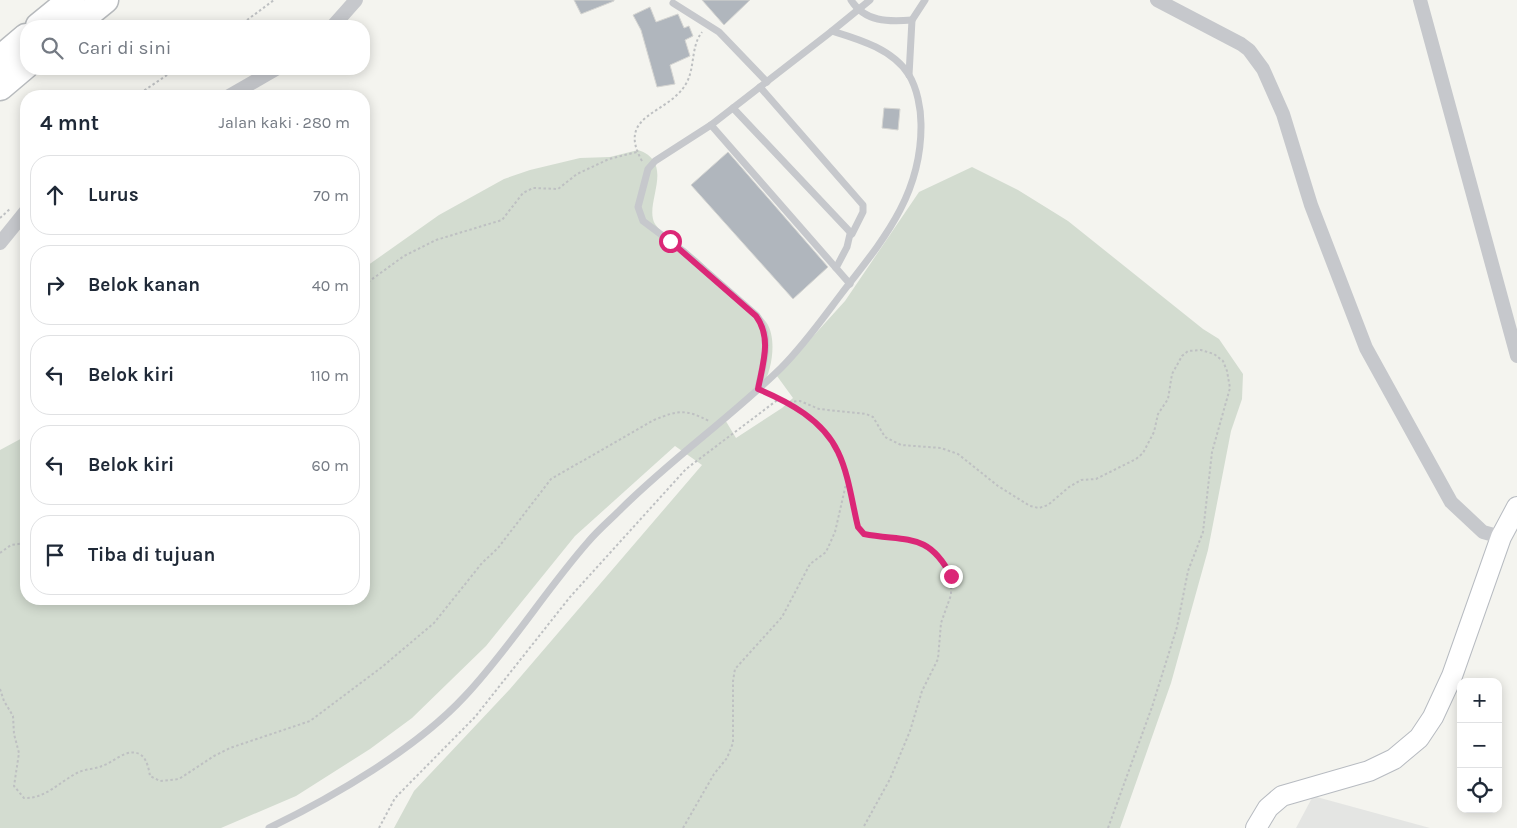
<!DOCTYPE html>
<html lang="id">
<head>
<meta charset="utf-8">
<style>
	body { margin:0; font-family:Karla,sans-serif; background:#f6f6f7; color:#1f2937 }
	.controls { position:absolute; right:15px; bottom:15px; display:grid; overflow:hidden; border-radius:10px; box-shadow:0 2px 12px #0003 }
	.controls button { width:45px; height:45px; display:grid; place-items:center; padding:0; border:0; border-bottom:1px solid #e0e1e3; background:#fff; color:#1f2937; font:25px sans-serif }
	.stop { position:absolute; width:15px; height:15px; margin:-11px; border:4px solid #db2777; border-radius:50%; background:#fff }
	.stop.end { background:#db2777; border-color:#fff; box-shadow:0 1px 5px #0008 }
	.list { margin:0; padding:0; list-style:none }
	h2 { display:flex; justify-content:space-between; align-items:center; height:65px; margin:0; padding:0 20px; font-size:21px }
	h2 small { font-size:16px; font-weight:400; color:#747a83 }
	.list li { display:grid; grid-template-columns:32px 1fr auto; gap:15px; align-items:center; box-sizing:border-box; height:80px; margin:0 10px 10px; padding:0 10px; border:1px solid #e0e1e3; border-radius:20px }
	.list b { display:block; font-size:19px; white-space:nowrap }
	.list em { font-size:16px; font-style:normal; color:#747a83 }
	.icon { flex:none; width:28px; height:28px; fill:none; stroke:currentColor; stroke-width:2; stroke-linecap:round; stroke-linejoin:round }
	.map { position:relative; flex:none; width:1517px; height:828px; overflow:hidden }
	.search { position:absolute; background:#fff; box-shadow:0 2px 12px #0003; left:20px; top:20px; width:350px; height:55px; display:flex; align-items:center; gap:12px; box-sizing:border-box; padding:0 18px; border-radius:20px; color:#747a83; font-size:19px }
	.panel { position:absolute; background:#fff; box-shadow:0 2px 12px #0003; left:20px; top:90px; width:350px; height:515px; border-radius:20px }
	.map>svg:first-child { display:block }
</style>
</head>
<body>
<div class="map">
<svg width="1517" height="828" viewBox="0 0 1517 828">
	<rect width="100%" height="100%" fill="#f4f4ef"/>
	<!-- built -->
	<polygon fill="#e4e5e3" points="1313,796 1430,828 1296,828"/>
	<!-- green -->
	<path fill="#d3dcd0" d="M638,150C677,163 643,204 655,224C663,236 682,246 693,255C705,264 714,277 726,287C740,299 754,307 766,322C779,339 771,382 755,396C746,405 734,411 724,418L736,438L782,408L793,398L777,376L845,301L919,192L972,167L1018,190L1068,221L1203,329L1219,339L1243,374L1242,399L1231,431L1208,550L1171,683L1120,828H394L414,791L510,689L702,465L675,446L575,536L486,646L412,718L370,749L296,796L221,828H0V450L26,436V599H364V268L439,215L504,179L530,170L580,158L610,157Z"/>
	<!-- building -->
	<g fill="#b0b6bd" stroke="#d5d5d2">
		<polygon points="574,0 614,0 614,1 581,14"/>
		<polygon points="702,0 750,0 724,25"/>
		<polygon points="650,7 656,22 678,14 684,28 689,26 693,36 685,40 690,56 670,65 675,84 657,87 641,30 633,15"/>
		<polygon points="884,108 900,109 898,130 882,128"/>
		<polygon points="728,152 828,267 793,299 691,185"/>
	</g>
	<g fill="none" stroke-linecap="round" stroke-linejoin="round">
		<defs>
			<polyline id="secondary" points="1256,828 1268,808 1282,796 1369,771 1394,759 1419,738 1433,717 1452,676 1501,537 1517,507"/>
			<g id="highway">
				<polyline points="39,26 71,0"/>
				<polyline points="73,26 105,0"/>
				<polyline points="0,59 26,37"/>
				<polyline points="0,87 26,65"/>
			</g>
		</defs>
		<!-- secondary casing -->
		<use href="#secondary" stroke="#b7bbc1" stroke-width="22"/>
		<!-- highway casing -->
		<use href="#highway" stroke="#b7babd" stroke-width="29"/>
		<!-- path -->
		<g stroke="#bec0c2" stroke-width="2" stroke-dasharray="2.5 2.5" stroke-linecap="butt">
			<polyline points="239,26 274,0"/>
			<polyline points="136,96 176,69"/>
			<path d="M642,161C615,113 670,115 687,82C695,66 691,46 702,32"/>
			<polyline points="22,198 26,194"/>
			<polyline points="0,218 11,208"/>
			<polyline points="364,285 404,256 436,240 502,220 523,193 533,188 558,189 577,174 609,159 637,152"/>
			<path d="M767,393C838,423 841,459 858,527L864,534L913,539L930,549L943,560L951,576V595L941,623L938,659L922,691L910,731L890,779L863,828"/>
			<polyline points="789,402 800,401 819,409 866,414 873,417 885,437 901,445 941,448 958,454 998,486 1030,506 1039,508 1048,505 1069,487 1081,480 1096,479 1136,459 1143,453 1154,432 1158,414 1168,399 1172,374 1182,356 1188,351 1201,350 1214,354 1223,361 1227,371 1230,388 1212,452 1203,532 1188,571 1177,627 1152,707 1108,828"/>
			<polyline points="0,553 11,545 26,543"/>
			<path d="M0,689L4,701L13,716L14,734L19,753L14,786L24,798C46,799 60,781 79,772C86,769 95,769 102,766C113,763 128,746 141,755C147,759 149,770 150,776L160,781L179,779L214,756L230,748L310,721L382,667L434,623L482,563L498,548L551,479L654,420C678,410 686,409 709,421"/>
			<polyline points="379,828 395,798 475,717 570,597 686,469 780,398"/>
			<polyline points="683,828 714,774 727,758 733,743 733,681 735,669 782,617 810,564 826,552 835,532 846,484"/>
		</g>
		<!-- lane -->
		<g stroke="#c6c8cc" stroke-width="7">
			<path d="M851,0C865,22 888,22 912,20"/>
			<polyline points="673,3 719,32 767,82"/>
			<polyline points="832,31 870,0"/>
			<polyline points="909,75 912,20 925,0"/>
			<polyline points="733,108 852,234 863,212 863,205 760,87"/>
			<polyline points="711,125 850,284"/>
			<polyline points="836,268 847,247 850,234"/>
			<path d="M269,828C333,797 416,749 465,696C510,648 545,591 588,542C598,530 610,520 620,510C671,459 730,418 781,368C804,345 823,318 842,293C883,240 922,195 921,124C921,109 917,88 909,75C893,49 858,39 832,31L711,125L655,161L648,169L638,207L643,221L683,251L757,316C773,338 763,363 758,389"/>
		</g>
		<!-- street -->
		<g stroke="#c6c8cc" stroke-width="14">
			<polyline points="1157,0 1241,44 1249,50 1263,69 1283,114 1311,205 1366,348 1451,502 1483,532 1501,537"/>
			<polyline points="1420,0 1517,356"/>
			<polyline points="333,26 356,0"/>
			<polyline points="229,96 276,69"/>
			<polyline points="0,243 26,211"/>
		</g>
		<!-- secondary -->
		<use href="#secondary" stroke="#fff" stroke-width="20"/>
		<!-- highway -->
		<use href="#highway" stroke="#fff" stroke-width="26"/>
	</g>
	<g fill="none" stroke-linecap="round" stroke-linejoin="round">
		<!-- route -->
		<path stroke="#db2777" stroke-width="6" d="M670,241L756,316C772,338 763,363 758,389C789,402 823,420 838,452C849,475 852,503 858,527L864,534C905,542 928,531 951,576"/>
	</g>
</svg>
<div class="controls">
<button>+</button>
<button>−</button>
<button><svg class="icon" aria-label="locate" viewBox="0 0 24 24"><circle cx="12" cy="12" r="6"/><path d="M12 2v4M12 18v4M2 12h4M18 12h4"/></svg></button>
</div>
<div class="stop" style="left:670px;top:241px"></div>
<div class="stop end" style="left:951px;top:576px"></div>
<div class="search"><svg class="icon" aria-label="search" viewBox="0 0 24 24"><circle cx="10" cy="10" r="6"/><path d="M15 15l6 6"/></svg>Cari di sini</div>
<section class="panel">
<h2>4 mnt<small>Jalan kaki · 280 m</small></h2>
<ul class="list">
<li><svg class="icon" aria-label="ahead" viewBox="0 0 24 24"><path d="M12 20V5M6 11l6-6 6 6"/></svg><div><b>Lurus</b></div><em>70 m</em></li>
<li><svg class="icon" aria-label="right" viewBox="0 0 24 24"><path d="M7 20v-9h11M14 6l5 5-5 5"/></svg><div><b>Belok kanan</b></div><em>40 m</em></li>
<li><svg class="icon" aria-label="left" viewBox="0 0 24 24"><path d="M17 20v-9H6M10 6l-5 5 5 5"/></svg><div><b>Belok kiri</b></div><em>110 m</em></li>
<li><svg class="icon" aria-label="left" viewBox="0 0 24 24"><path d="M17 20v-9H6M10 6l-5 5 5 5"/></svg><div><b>Belok kiri</b></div><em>60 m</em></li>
<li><svg class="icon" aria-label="arrive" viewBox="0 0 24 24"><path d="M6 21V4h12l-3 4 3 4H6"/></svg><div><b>Tiba di tujuan</b></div></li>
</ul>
</section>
</div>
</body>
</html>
